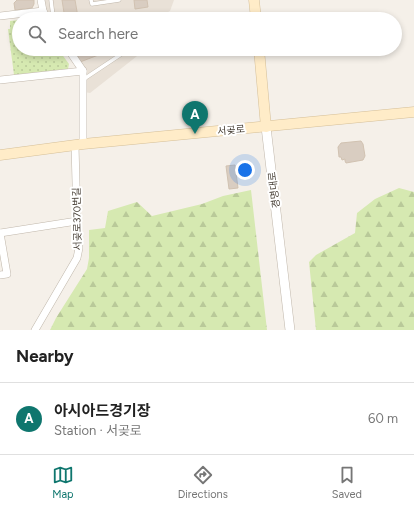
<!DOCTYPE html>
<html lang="en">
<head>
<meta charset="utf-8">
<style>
	body { margin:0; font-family:Figtree,"Noto Sans KR",sans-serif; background:#f6f6f6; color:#222 }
	.you { position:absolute; left:245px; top:170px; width:14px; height:14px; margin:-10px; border:3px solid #fff; border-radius:50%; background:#1a73e8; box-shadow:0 0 0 6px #1a73e833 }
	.badge { display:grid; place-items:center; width:26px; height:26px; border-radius:50%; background:#0f766e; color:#fff; font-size:13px; font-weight:700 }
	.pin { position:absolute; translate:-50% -33px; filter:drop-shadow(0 1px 2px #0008) }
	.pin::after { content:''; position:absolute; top:21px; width:14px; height:12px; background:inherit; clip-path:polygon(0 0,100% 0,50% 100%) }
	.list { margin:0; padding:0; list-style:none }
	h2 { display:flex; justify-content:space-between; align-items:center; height:52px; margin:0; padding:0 16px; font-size:17px }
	h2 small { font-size:13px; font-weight:400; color:#767676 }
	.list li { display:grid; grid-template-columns:26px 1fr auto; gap:12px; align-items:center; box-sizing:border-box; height:72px; padding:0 16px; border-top:1px solid #e0e0e0 }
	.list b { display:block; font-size:15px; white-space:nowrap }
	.list p { margin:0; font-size:13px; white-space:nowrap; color:#767676 }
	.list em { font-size:13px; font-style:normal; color:#767676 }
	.icon { flex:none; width:22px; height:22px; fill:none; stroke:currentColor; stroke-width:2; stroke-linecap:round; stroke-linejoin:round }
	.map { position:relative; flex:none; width:414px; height:330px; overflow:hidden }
	.search { position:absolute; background:#fff; box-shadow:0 2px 6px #0003; left:12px; right:12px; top:12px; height:44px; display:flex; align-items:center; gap:10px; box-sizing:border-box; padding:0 14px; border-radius:22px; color:#767676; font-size:15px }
	.sheet { height:124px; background:#fff }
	nav { display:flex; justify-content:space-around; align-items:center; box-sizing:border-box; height:56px; border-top:1px solid #e0e0e0; background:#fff; font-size:11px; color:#767676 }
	nav a { display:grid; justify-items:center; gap:2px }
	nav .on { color:#0f766e }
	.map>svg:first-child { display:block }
</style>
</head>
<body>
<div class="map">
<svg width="414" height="330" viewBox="0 0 414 330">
	<defs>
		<pattern id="grass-dots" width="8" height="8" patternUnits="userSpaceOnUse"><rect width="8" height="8" fill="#d6e9b1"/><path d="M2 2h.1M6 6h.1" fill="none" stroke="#b9c999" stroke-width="1.8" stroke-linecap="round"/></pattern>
		<pattern id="forest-firs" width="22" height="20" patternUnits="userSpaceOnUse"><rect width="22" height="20" fill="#d6e9b1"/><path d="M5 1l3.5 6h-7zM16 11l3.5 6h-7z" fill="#b9c999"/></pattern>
	</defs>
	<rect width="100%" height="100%" fill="#f5f0e9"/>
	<!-- residential -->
	<g fill="#e9e1d7">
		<polygon points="43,0 174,0 170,11 164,14 166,19 50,19 44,11"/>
		<polygon points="70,49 146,49 90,93 84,92 84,71"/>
	</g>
	<!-- grass -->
	<polygon fill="url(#grass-dots)" points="19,20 19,49 58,49 69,64 68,69 14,75 8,29 10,29 10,21"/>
	<!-- forest -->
	<g fill="url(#forest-firs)">
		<polygon points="399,188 414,192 414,330 316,330 309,262 316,255 355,233 357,213 375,199"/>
		<polygon points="251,190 267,330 50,330 56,318 87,269 89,258 89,230 105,228 108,211 137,202 152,216 202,204 223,196"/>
	</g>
	<!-- building -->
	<g fill="#d9cdc1" stroke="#d1c2b1">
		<polygon points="17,0 34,0 34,4 32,8 15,10 14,3"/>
		<polygon points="62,0 75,0 78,17 65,19"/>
		<polygon points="134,0 147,0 148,7 135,9"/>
		<polygon points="75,49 114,49 80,62"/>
		<polygon points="361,141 363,144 365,156 363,160 346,163 345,161 345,159 342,160 341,157 339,157 338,147 341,143"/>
		<polygon points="235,165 238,188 229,189 226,166"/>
	</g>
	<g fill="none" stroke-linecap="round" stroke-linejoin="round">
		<defs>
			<g id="service">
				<polyline points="51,0 53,16"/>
				<polyline points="91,0 92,4 119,0"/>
				<polyline points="84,79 129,49"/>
			</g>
			<g id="minor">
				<polyline points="41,0 43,11 48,19"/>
				<polyline points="0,16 43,11"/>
				<polyline points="68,49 83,71 83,144"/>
				<polyline points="0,80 83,71"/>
				<polyline points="0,233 77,221"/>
				<polyline points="0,275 7,274 0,233"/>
				<polyline points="35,330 77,258 79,248 77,221 75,145"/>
			</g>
			<polyline id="tertiary" points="266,127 290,330"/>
			<g id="secondary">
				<polyline points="254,0 256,19"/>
				<polyline points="259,49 266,127"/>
				<polyline points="0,155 83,144 414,112"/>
			</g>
		</defs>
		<!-- service casing -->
		<use href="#service" stroke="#c0b7ab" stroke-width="4.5"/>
		<!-- minor casing -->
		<use href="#minor" stroke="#c0b7ab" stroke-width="8"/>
		<!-- tertiary casing -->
		<use href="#tertiary" stroke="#c0b7ab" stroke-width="10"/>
		<!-- secondary casing -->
		<use href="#secondary" stroke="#d5bf98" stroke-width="11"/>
		<!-- service -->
		<use href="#service" stroke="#fff" stroke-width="3.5"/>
		<!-- minor -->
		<use href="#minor" stroke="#fff" stroke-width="7"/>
		<!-- tertiary -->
		<use href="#tertiary" stroke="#fff" stroke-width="9"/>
		<!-- secondary -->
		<use href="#secondary" stroke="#ffecc8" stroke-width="10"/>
	</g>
	<g text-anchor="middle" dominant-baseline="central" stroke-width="4" stroke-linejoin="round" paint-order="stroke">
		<!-- street labels -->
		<g font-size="10" fill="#484037" stroke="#fff">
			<text transform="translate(231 130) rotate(-5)">서곶로</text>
			<text transform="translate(274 190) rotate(-97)">경명대로</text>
			<text transform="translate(77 219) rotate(-91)">서곶로370번길</text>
		</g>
	</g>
</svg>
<div class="you"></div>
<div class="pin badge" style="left:195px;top:134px">A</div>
<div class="search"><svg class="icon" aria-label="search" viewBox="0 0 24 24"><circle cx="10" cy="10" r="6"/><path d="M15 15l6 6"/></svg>Search here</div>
</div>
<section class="sheet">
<h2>Nearby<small></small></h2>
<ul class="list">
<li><span class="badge">A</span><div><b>아시아드경기장</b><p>Station · 서곶로</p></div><em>60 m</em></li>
</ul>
</section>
<nav>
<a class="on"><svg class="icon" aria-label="map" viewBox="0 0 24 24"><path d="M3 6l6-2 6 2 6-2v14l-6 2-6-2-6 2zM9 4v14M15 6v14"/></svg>Map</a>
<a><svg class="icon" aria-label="directions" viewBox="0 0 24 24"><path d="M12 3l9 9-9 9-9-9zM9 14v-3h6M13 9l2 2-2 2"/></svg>Directions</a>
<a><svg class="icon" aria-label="saved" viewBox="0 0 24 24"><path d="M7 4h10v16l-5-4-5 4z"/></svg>Saved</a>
</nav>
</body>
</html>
